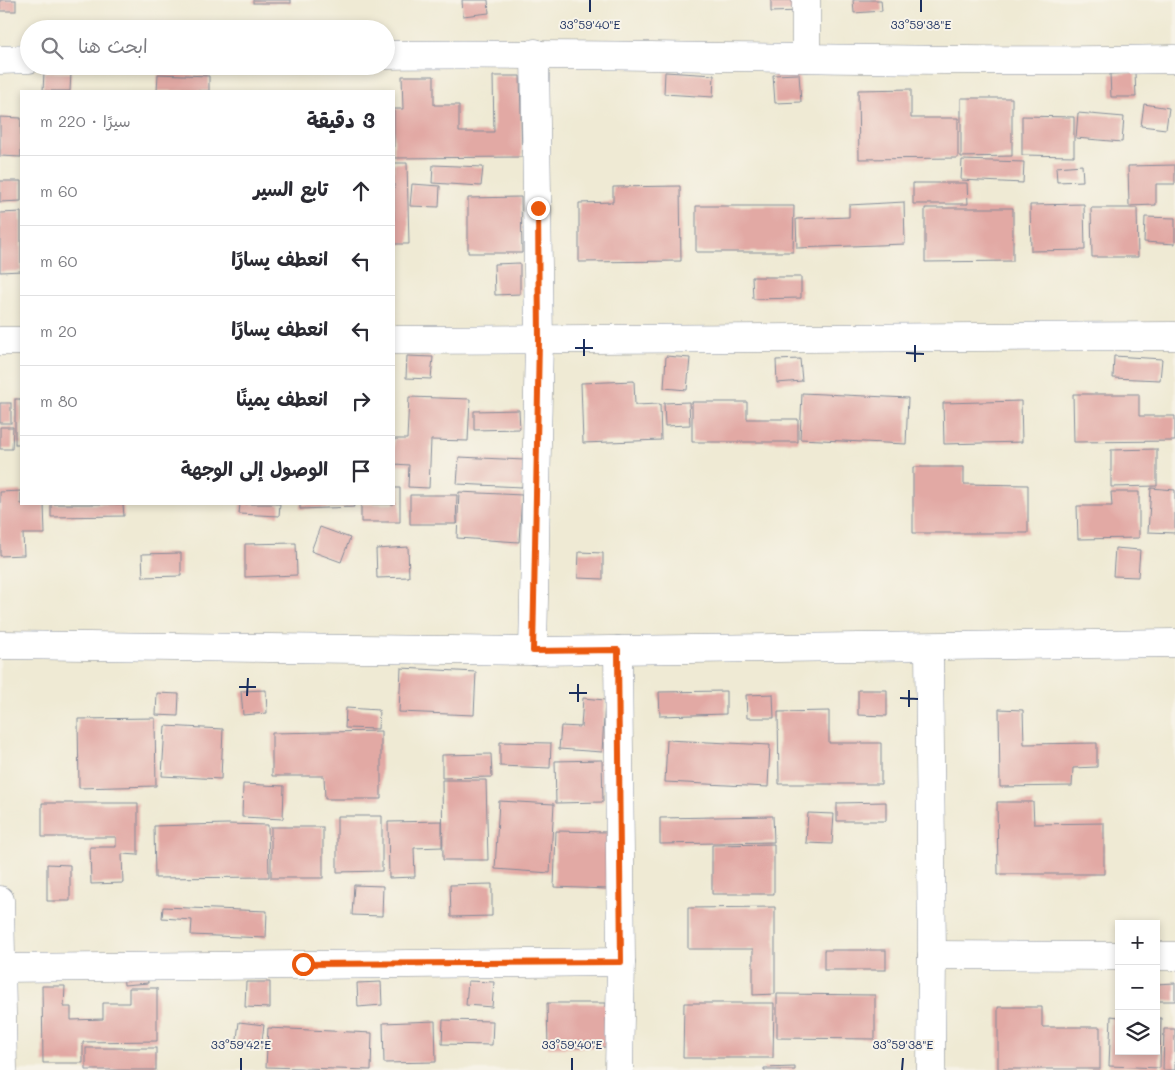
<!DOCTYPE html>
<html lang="ar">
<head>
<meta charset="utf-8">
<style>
	body { margin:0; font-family:Mali,"Playpen Sans Arabic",sans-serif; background:#f2f2f3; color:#2b2b33; direction:rtl }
	.controls { position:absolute; right:15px; bottom:15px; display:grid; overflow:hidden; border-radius:0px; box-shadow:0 2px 8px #0003 }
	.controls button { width:45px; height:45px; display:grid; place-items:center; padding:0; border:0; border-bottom:1px solid #e1e1e2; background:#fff; color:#2b2b33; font:25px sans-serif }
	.stop { position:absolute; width:15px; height:15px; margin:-11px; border:4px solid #ea580c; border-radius:50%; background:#fff }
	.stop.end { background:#ea580c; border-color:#fff; box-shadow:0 1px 5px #0008 }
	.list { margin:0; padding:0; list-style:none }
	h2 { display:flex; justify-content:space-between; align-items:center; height:65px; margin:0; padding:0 20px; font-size:21px }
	h2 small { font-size:16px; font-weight:400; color:#7c7c81 }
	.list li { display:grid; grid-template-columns:32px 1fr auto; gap:15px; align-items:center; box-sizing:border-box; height:70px; padding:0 20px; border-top:1px solid #e1e1e2 }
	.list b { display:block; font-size:19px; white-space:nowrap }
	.list em { font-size:16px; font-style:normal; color:#7c7c81 }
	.icon { flex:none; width:28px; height:28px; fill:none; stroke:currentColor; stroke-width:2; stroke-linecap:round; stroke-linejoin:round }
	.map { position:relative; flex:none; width:1175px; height:1070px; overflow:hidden; direction:ltr }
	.search { position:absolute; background:#fff; box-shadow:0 2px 8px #0003; left:20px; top:20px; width:375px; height:55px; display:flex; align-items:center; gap:12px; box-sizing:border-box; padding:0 18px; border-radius:28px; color:#7c7c81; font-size:19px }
	.panel { position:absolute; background:#fff; box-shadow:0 2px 8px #0003; left:20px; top:90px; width:375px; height:415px; border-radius:0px; direction:rtl }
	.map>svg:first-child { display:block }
</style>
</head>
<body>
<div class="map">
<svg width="1175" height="1070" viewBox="0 0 1175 1070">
	<rect width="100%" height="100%" fill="#f7f3e8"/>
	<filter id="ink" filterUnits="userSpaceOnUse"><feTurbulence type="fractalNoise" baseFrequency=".02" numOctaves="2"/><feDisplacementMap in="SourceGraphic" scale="10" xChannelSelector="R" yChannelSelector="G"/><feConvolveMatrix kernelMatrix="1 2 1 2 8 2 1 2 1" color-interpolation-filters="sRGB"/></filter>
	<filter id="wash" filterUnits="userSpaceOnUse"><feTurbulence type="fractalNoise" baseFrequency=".0096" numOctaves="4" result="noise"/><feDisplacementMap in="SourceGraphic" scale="20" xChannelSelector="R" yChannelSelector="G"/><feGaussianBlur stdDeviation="1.12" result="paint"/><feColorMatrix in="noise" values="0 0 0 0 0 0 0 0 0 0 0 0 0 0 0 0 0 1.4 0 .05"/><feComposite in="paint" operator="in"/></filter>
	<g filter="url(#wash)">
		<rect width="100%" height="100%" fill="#efead4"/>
		<g id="blocks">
			<!-- building -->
			<g fill="#e2a9a4">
				<rect x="0" y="0" width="16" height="11"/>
				<rect x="253" y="0" width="38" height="3"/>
				<polygon points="462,0 488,0 489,13 463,16"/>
				<polygon points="771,0 799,0 800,11 771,12"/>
				<polygon points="853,0 881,0 882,11 854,13"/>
				<polygon points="44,72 71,73 70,91 43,91"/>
				<polygon points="665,72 714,75 713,97 664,94"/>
				<polygon points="1135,73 1136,97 1111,97 1110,74"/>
				<polygon points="158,74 209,76 209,91 157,91"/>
				<polygon points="799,74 801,102 775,103 773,75"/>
				<polygon points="402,76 434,76 434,105 459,105 459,132 494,132 493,76 520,76 522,157 394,158 394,109 403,109"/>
				<polygon points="911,89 911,118 958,118 958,158 859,159 858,90"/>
				<polygon points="961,98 1012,98 1012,156 961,157"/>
				<polygon points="1144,104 1169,108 1166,129 1141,126"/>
				<polygon points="1078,113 1124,117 1122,142 1076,138"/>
				<polygon points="1022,116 1074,117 1074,156 1022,155"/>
				<polygon points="0,117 21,118 21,157 0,156"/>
				<polygon points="962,160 1024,162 1023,183 961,180"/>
				<polygon points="394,163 407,163 409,244 394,244"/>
				<polygon points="433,165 483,167 481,186 432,183"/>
				<polygon points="1082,165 1083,181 1057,182 1056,167"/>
				<polygon points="1175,165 1175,184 1156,184 1156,205 1129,206 1128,166"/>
				<polygon points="0,181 21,181 21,201 0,202"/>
				<polygon points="913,183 967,183 968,204 913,204"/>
				<polygon points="412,184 440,186 439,207 410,206"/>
				<polygon points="680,186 681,261 579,262 579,203 613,202 613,187"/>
				<polygon points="521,197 522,253 468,253 468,198"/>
				<polygon points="904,202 905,244 797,248 796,219 849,217 849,205"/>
				<polygon points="1084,204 1085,250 1031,251 1030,205"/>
				<polygon points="696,206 794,206 793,252 696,252"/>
				<polygon points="925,208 1013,208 1013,261 925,262"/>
				<polygon points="1091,208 1137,208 1138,257 1092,257"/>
				<polygon points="21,212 21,271 0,272 0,213"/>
				<polygon points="1145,217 1175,218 1175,244 1144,242"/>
				<polygon points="520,263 520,294 495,295 494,264"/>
				<polygon points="752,277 801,277 801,298 753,299"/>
				<polygon points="407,356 433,357 431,379 406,378"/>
				<polygon points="666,356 690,358 687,390 664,388"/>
				<polygon points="1114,356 1162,359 1160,380 1113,378"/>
				<polygon points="800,359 802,381 777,383 776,360"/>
				<polygon points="634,381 635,405 660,404 661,440 583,443 581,383"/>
				<polygon points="802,393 908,398 906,444 800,439"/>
				<polygon points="1073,394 1139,394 1139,416 1175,416 1175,441 1074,442"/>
				<polygon points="409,397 470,399 468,441 431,440 429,488 408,487 409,465 394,464 394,439 407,439"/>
				<rect x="15" y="399" width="6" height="45"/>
				<polygon points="1021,401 1022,442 944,444 943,403"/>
				<polygon points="689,402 690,425 665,426 664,403"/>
				<polygon points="692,402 747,402 747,419 798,419 798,442 692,442"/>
				<rect x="0" y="403" width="11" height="20"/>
				<polygon points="519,410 520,429 474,430 474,411"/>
				<polygon points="0,427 13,427 12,449 0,449"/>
				<polygon points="1157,449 1157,486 1111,487 1111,450"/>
				<polygon points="459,457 524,460 522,487 457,484"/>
				<polygon points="913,467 964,467 964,484 1028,485 1028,533 913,533"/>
				<polygon points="394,488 400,488 400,522 361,522 361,504 394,504"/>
				<polygon points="1151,488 1175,490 1175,533 1148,532"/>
				<polygon points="21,491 21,504 44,504 45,534 23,534 24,555 0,556 0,492"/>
				<polygon points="459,492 522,495 519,542 457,538"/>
				<polygon points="1111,492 1139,492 1139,538 1078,539 1077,506 1112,506"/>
				<polygon points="410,495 457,495 456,524 410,524"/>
				<polygon points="51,504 123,504 124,516 51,517"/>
				<polygon points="240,504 280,504 279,516 239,514"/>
				<polygon points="300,504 353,504 354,507 300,509"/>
				<polygon points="320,527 350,538 341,562 311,551"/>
				<polygon points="296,543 297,575 245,577 245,544"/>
				<polygon points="408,547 409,577 377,578 376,549"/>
				<polygon points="1115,548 1140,550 1138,577 1113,576"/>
				<polygon points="579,552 603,553 603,579 578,578"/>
				<polygon points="181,553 181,576 143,577 142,554"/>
				<polygon points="401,668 476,672 474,715 399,712"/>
				<polygon points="266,690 267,713 243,715 241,691"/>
				<polygon points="858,690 887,690 887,716 858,715"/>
				<polygon points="726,691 726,714 660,716 659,692"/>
				<polygon points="157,693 179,694 178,716 156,715"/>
				<polygon points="773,694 774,718 747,718 746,695"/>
				<polygon points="583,698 605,700 602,752 559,749 561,726 581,727"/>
				<polygon points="346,708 379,710 378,729 345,728"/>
				<polygon points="999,709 1023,710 1024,744 1097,743 1097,767 1073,768 1072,786 1000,787"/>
				<polygon points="829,711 829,743 881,743 881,784 779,784 778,712"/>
				<polygon points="155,718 156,786 79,788 78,719"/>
				<polygon points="165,726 223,729 221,779 162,776"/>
				<polygon points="381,731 381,799 325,799 324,776 272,776 272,733"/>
				<polygon points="667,740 770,745 768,787 665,782"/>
				<polygon points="500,742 551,743 550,768 500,766"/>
				<polygon points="491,754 492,777 442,778 442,755"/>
				<polygon points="602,760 603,802 556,803 555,761"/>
				<polygon points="442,780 486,780 488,860 443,860"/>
				<polygon points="243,784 284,786 283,819 242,817"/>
				<polygon points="499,801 554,804 550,873 495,869"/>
				<polygon points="886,802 886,821 837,821 837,803"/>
				<polygon points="997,802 1033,802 1034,824 1104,823 1104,874 998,874"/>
				<polygon points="42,803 138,803 138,855 122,854 123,883 91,884 90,847 116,847 116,837 42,837"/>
				<polygon points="808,813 834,814 832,844 806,843"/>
				<polygon points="337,816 382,816 382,871 337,872"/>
				<polygon points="773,816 774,842 660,844 660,818"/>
				<polygon points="442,821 442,847 414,848 415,877 389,878 388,822"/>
				<polygon points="227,824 268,825 269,877 155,878 154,826"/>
				<rect x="271" y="827" width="52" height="51"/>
				<polygon points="556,831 609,832 607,889 554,887"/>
				<polygon points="774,844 774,894 712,894 712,845"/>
				<polygon points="47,864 70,865 70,901 47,901"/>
				<polygon points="492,884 492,916 451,917 450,885"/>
				<polygon points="354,885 383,886 382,916 352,915"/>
				<polygon points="163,907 267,911 266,938 191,935 192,920 162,918"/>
				<polygon points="775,907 775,994 753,995 753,949 688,949 688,908"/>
				<rect x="824" y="950" width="62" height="20"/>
				<polygon points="147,968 148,983 124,985 123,971"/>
				<polygon points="468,981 494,982 492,1007 466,1005"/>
				<polygon points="246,982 270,982 270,1008 245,1007"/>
				<polygon points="381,982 382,1005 358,1007 357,983"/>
				<polygon points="1175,983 1175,1001 1156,1001 1156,984"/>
				<polygon points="42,986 65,986 64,1007 71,1007 71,1020 103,1019 103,1003 129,1003 129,988 157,988 157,1041 83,1042 83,1063 43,1063"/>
				<polygon points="777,994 875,995 875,1039 777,1038"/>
				<polygon points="547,1003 606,1003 607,1047 548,1048"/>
				<polygon points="684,1003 774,1003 773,1058 683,1058"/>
				<polygon points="998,1007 1042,1007 1042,1027 1100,1027 1100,1069 998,1069"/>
				<polygon points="1111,1016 1119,1017 1119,1051 1156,1051 1156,1018 1161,1018 1160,1068 1109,1066"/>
				<polygon points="443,1020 493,1021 492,1045 442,1044"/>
				<polygon points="435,1021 436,1062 384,1063 383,1023"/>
				<polygon points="239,1022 264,1025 261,1049 236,1047"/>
				<polygon points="268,1028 372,1033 371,1070 266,1067"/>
				<polygon points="1164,1029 1175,1029 1175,1070 1163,1070"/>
				<rect x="86" y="1048" width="70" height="22"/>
				<polygon points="795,1067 795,1070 764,1070 764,1068"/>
			</g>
		</g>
	</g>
	<g filter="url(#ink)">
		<use href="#blocks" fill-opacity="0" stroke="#858c99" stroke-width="1"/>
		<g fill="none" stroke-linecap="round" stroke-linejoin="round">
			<defs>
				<g id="street">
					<polyline points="806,0 806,58"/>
					<path d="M386,55C649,52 912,64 1175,59"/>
					<polyline points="0,60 29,59"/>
					<polyline points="394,340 1175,336"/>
					<polyline points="0,341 21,341"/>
					<polyline points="0,645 533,651 1175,643"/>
					<polyline points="929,647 932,955 931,1070"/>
					<polyline points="618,650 621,962 619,1070"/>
					<polyline points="533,651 539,340 535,53"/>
					<polyline points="0,900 3,1070"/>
					<polyline points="932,955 1119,956"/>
					<polyline points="1156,956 1175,956"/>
					<polyline points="0,968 621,962"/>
				</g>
			</defs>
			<!-- street casing -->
			<use href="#street" stroke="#858c99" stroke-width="29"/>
			<!-- street -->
			<use href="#street" stroke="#fff" stroke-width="28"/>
		</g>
	</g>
	<g fill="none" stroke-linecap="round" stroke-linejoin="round" filter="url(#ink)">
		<!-- route -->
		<polyline stroke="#ea580c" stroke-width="6" points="303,964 621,962 618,650 533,651 539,340 538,208"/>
	</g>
	<!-- ticks -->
	<path fill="none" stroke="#1b2f5e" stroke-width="2" d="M590,12V0M921,12V0M575,348H593M906,353L924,354M584,356V339M915,362V345M239,687H256M569,693H587M247,696L248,678M900,698L918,699M578,702V684M909,707V690M241,1070V1058M572,1070V1058M902,1070L903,1058"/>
	<g font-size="12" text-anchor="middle" fill="#1b2f5e" stroke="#f7f3e8" stroke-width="4" stroke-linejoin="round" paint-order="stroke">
		<text x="590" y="29">33°59'40"E</text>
		<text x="921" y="29">33°59'38"E</text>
		<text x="241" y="1049">33°59'42"E</text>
		<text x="572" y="1049">33°59'40"E</text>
		<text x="903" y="1049">33°59'38"E</text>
	</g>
</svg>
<div class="controls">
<button>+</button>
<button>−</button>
<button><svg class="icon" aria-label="layers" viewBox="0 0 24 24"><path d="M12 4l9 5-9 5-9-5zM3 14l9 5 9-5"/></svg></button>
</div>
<div class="stop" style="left:303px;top:964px"></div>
<div class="stop end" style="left:538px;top:208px"></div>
<div class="search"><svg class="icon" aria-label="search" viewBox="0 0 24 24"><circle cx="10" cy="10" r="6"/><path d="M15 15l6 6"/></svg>ابحث هنا</div>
<section class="panel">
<h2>3 دقيقة<small>سيرًا · 220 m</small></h2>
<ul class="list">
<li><svg class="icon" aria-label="ahead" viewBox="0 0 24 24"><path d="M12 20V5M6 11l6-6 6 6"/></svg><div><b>تابع السير</b></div><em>60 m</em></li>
<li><svg class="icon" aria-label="left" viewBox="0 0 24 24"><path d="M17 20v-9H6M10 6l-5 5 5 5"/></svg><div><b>انعطف يسارًا</b></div><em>60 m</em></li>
<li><svg class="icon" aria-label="left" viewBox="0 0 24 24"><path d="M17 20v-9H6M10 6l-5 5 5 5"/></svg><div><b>انعطف يسارًا</b></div><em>20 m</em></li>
<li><svg class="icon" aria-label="right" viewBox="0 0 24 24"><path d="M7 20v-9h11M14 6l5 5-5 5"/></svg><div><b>انعطف يمينًا</b></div><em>80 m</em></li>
<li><svg class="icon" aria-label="arrive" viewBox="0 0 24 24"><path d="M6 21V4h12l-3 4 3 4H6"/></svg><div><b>الوصول إلى الوجهة</b></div></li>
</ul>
</section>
</div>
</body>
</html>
